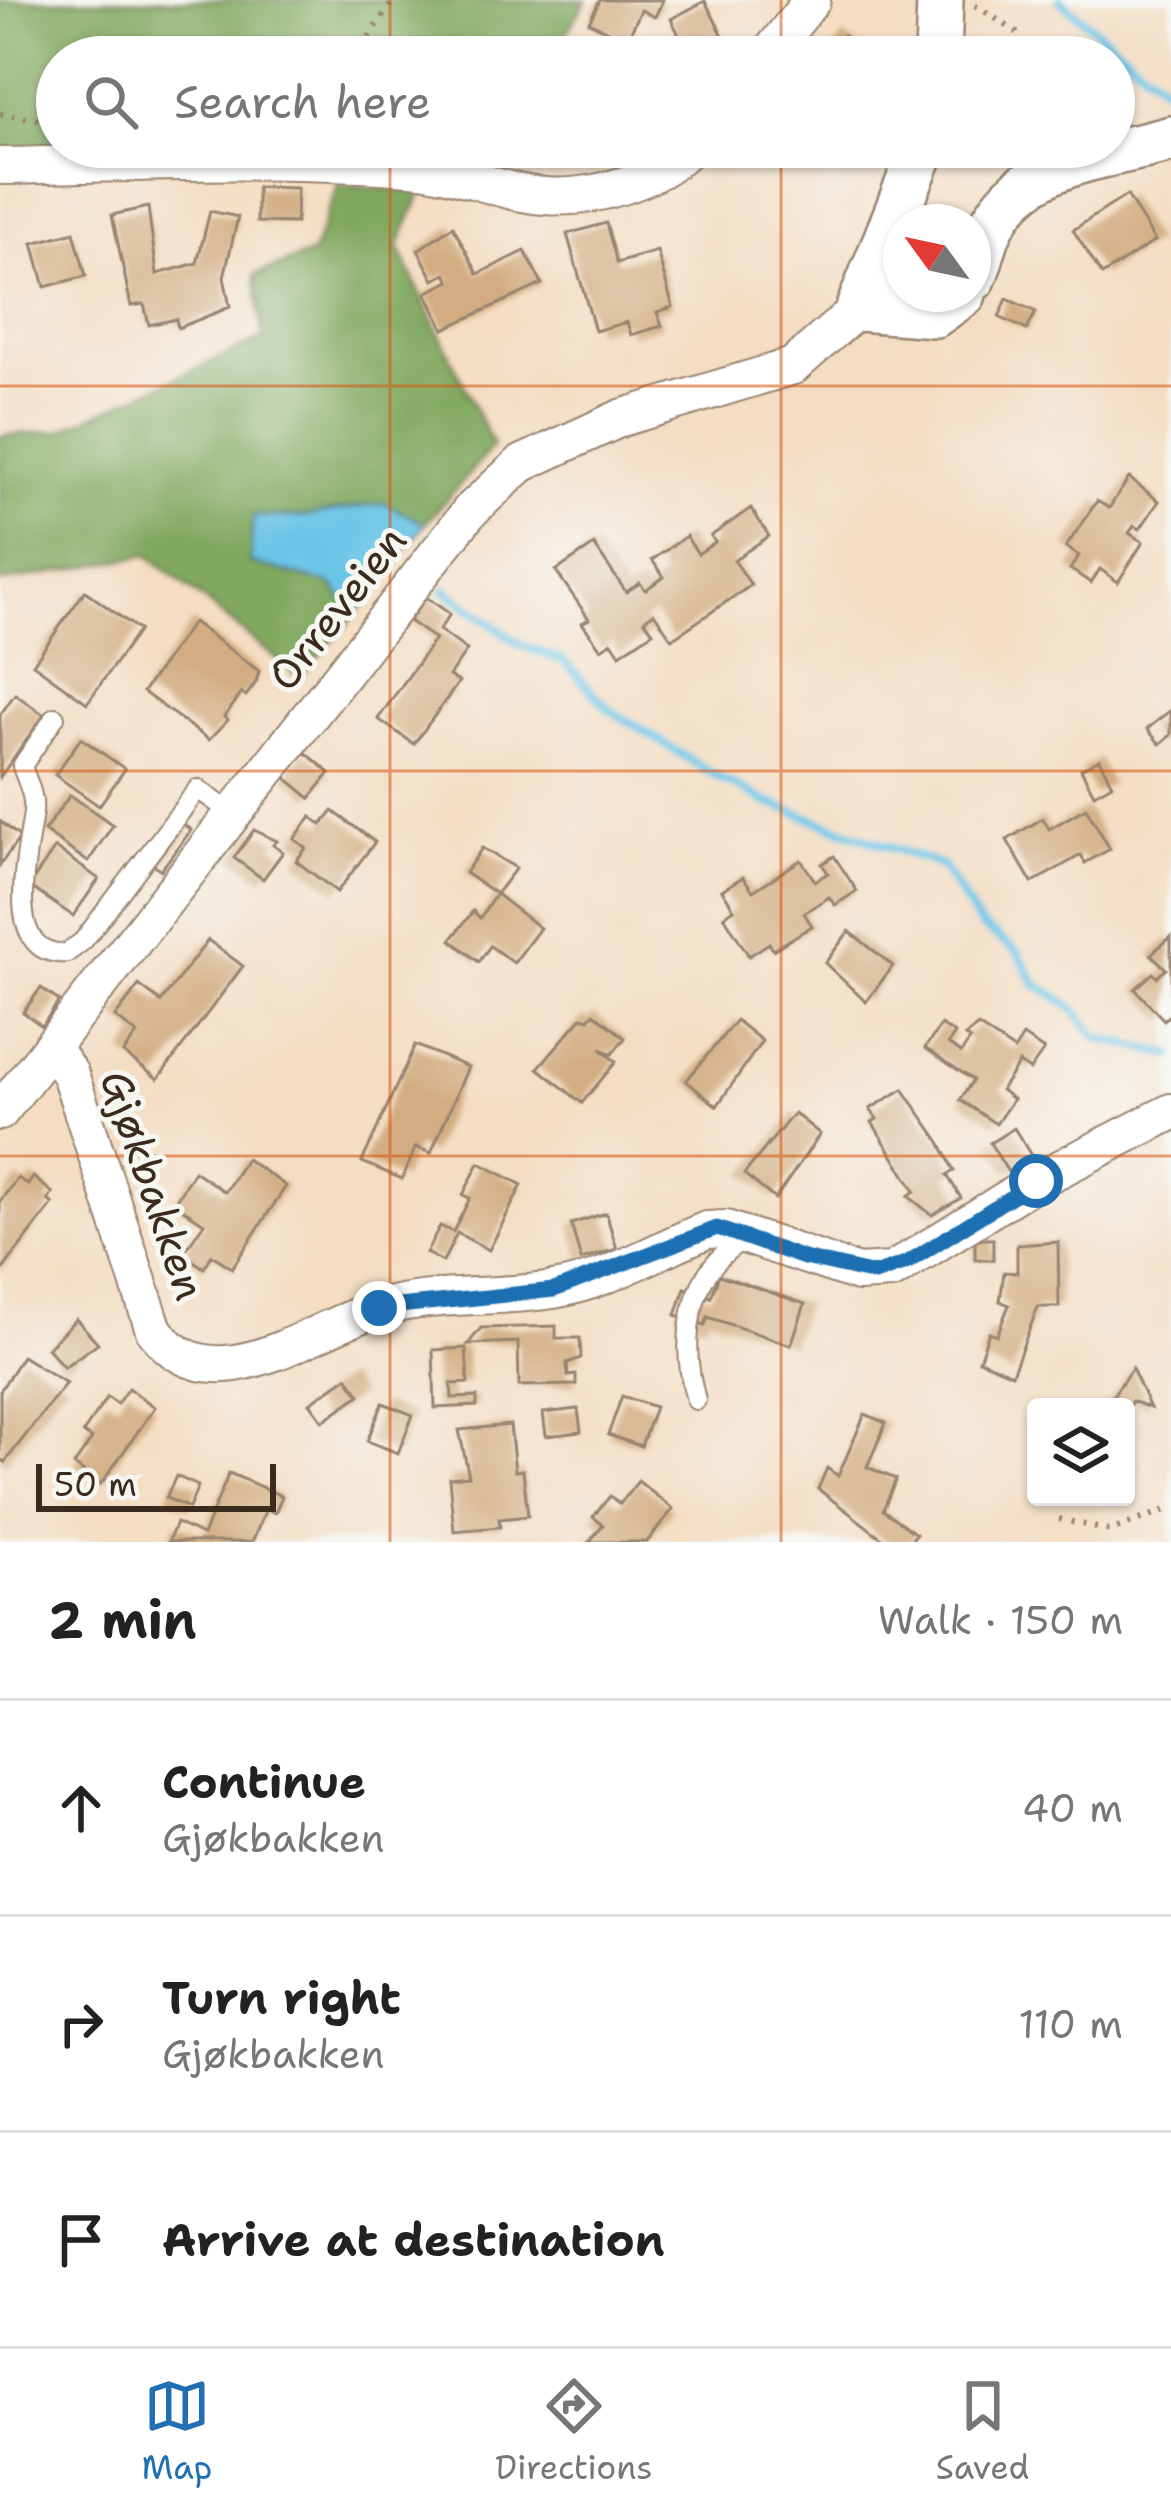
<!DOCTYPE html>
<html lang="en">
<head>
<meta charset="utf-8">
<style>
	body { margin:0; font-family:"Shantell Sans",sans-serif; background:#f2f2f2; color:#222 }
	.controls { position:absolute; right:36px; bottom:36px; display:grid; overflow:hidden; border-radius:12px; box-shadow:0 3px 9px #0004 }
	.controls button { width:108px; height:108px; display:grid; place-items:center; padding:0; border:0; border-bottom:3px solid #e0e0e0; background:#fff; color:#222; font:60px sans-serif }
	.compass { position:absolute; left:883px; top:204px; width:108px; height:108px; border-radius:50%; background:#fff; box-shadow:0 3px 9px #0004; rotate:303deg }
	.scale { position:absolute; left:36px; bottom:30px; width:240px; box-sizing:border-box; padding-left:12px; border:6px solid #3b2a1e; border-top:0; font-size:33px; line-height:42px; white-space:nowrap; color:#3b2a1e; -webkit-text-stroke:9px #f6f6f2; paint-order:stroke }
	.stop { position:absolute; width:36px; height:36px; margin:-27px; border:9px solid #1f6fb2; border-radius:50%; background:#fff }
	.stop.end { background:#1f6fb2; border-color:#fff; box-shadow:0 3px 12px #0008 }
	.list { margin:0; padding:0; list-style:none }
	h2 { display:flex; justify-content:space-between; align-items:center; height:156px; margin:0; padding:0 48px; font-size:51px }
	h2 small { font-size:39px; font-weight:400; color:#767676 }
	.list li { display:grid; grid-template-columns:78px 1fr auto; gap:36px; align-items:center; box-sizing:border-box; height:216px; padding:0 48px; border-top:3px solid #e0e0e0 }
	.list b { display:block; font-size:45px; white-space:nowrap }
	.list p { margin:0; font-size:39px; white-space:nowrap; color:#767676 }
	.list em { font-size:39px; font-style:normal; color:#767676 }
	.icon { flex:none; width:66px; height:66px; fill:none; stroke:currentColor; stroke-width:2; stroke-linecap:round; stroke-linejoin:round }
	.map { position:relative; flex:none; width:1171px; height:1542px; overflow:hidden }
	.search { position:absolute; background:#fff; box-shadow:0 3px 9px #0004; left:36px; right:36px; top:36px; height:132px; display:flex; align-items:center; gap:30px; box-sizing:border-box; padding:0 42px; border-radius:66px; color:#767676; font-size:45px }
	.sheet { height:804px; background:#fff }
	nav { display:flex; justify-content:space-around; align-items:center; box-sizing:border-box; height:168px; border-top:3px solid #e0e0e0; background:#fff; font-size:33px; color:#767676 }
	nav a { display:grid; justify-items:center; gap:6px }
	nav .on { color:#1f6fb2 }
	.map>svg:first-child { display:block }
</style>
</head>
<body>
<div class="map">
<svg width="1171" height="1542" viewBox="0 0 1171 1542">
	<rect width="100%" height="100%" fill="#f6f6f2"/>
	<filter id="ink" filterUnits="userSpaceOnUse"><feTurbulence type="fractalNoise" baseFrequency=".00833" numOctaves="2"/><feDisplacementMap in="SourceGraphic" scale="24" xChannelSelector="R" yChannelSelector="G"/><feConvolveMatrix kernelMatrix="1 2 1 2 8 2 1 2 1" color-interpolation-filters="sRGB"/></filter>
	<filter id="wash" filterUnits="userSpaceOnUse"><feTurbulence type="fractalNoise" baseFrequency=".004" numOctaves="4" result="noise"/><feDisplacementMap in="SourceGraphic" scale="48" xChannelSelector="R" yChannelSelector="G"/><feGaussianBlur stdDeviation="2.7" result="paint"/><feColorMatrix in="noise" values="0 0 0 0 0 0 0 0 0 0 0 0 0 0 0 0 0 1.4 0 .05"/><feComposite in="paint" operator="in"/></filter>
	<g filter="url(#wash)">
		<rect width="100%" height="100%" fill="#f4ddc2"/>
		<!-- forest -->
		<g fill="#80a85f" stroke="#5e693e" stroke-width="3">
			<polygon points="0,0 586,0 553,57 57,57 57,147 0,149"/>
			<polygon points="338,184 422,191 398,247 493,446 425,524 384,503 301,517 253,516 297,572 332,584 355,615 300,678 148,555 0,583 0,436 60,431 263,338 255,275 313,253"/>
		</g>
		<!-- water -->
		<polygon fill="#69c4e7" stroke="#527782" stroke-width="3" points="384,503 425,524 355,615 332,584 250,563 253,516 301,517"/>
		<g fill="none" stroke-linecap="round" stroke-linejoin="round">
			<!-- stream -->
			<g stroke="#69c4e7" stroke-width="9">
				<polyline points="1060,0 1171,92"/>
				<polyline points="445,590 521,645 564,661 609,709 714,775 767,802 942,866 980,925 1017,951 1036,984 1071,1006 1098,1038 1171,1055"/>
			</g>
		</g>
		<g id="blocks">
			<!-- building -->
			<g fill="#d3ad81">
				<polygon points="600,0 663,0 655,17 641,10 627,40 589,22"/>
				<polygon points="705,1 723,36 688,53 671,19"/>
				<polygon points="843,35 866,52 862,57 826,57"/>
				<polygon points="257,187 297,188 296,223 257,222"/>
				<polygon points="1127,195 1155,241 1102,275 1073,230"/>
				<polygon points="148,207 157,274 197,263 210,211 238,217 224,277 230,307 178,328 176,319 149,325 144,304 131,306 112,215"/>
				<polygon points="606,223 617,263 657,251 673,307 657,312 662,326 631,335 627,322 595,331 567,234"/>
				<polygon points="453,226 478,274 525,251 542,284 444,329 426,293 450,281 446,274 434,280 418,250"/>
				<polygon points="74,232 86,276 45,287 33,243"/>
				<polygon points="1007,299 1036,312 1027,330 999,317"/>
				<polygon points="1129,478 1159,501 1140,529 1134,526 1129,533 1143,542 1118,582 1100,569 1091,583 1070,569 1079,556 1066,547 1097,501 1109,508"/>
				<polygon points="751,508 769,536 734,560 751,585 672,639 654,613 644,620 653,632 620,654 612,642 601,649 582,623 589,619 556,571 594,545 626,592 640,583 645,590 664,577 652,560 686,536 698,554 715,542 711,536"/>
				<polygon points="85,591 139,630 87,703 33,664"/>
				<polygon points="426,597 450,614 439,630 467,650 449,676 459,682 414,744 378,719 435,639 409,621"/>
				<polygon points="193,622 259,671 256,682 246,696 242,693 224,717 228,720 209,740 143,692"/>
				<polygon points="15,694 44,715 0,777 0,715"/>
				<polygon points="1171,710 1171,735 1160,744 1147,729"/>
				<polygon points="81,738 125,769 99,806 55,775"/>
				<polygon points="305,752 330,773 310,798 285,777"/>
				<polygon points="1099,759 1112,784 1094,794 1081,769"/>
				<polygon points="70,795 113,825 88,862 44,831"/>
				<polygon points="1086,808 1110,849 1085,863 1081,855 1032,883 1007,840 1043,818 1049,829"/>
				<polygon points="333,811 375,842 337,892 296,861 306,848 294,839 311,817 322,825"/>
				<polygon points="0,821 20,837 0,865"/>
				<polygon points="183,824 191,830 161,870 153,864"/>
				<polygon points="254,830 277,841 273,845 283,852 263,879 234,858"/>
				<polygon points="55,848 99,879 73,916 29,886"/>
				<polygon points="482,848 516,868 496,894 540,928 514,963 490,946 479,962 451,940 473,911 480,918 496,894 465,873"/>
				<polygon points="834,856 857,891 835,905 829,897 804,913 812,926 773,950 769,943 749,956 724,916 734,909 722,890 743,877 753,891 801,860 815,881 828,873 822,864"/>
				<polygon points="849,931 893,966 866,1002 825,963"/>
				<polygon points="1171,937 1171,1014 1164,1020 1135,989 1153,973 1157,977 1166,969 1151,954"/>
				<polygon points="208,940 243,966 158,1079 123,1053 137,1034 115,1017 139,985 161,1002"/>
				<polygon points="41,988 59,1001 42,1026 23,1012"/>
				<polygon points="594,1013 625,1038 612,1054 600,1048 616,1062 582,1103 538,1068 582,1017 589,1019"/>
				<polygon points="736,1020 762,1041 717,1106 686,1081"/>
				<polygon points="941,1025 955,1034 948,1044 961,1053 970,1040 965,1036 978,1026 1014,1050 1023,1036 1044,1050 1030,1070 1019,1063 1001,1090 1013,1099 996,1124 960,1100 973,1080 925,1048"/>
				<polygon points="415,1045 468,1067 431,1153 416,1147 402,1179 362,1162"/>
				<polygon points="903,1089 940,1142 954,1171 947,1175 961,1198 932,1215 908,1196 915,1191 872,1122 877,1119 870,1109"/>
				<polygon points="794,1113 820,1134 775,1199 744,1174"/>
				<polygon points="1014,1128 1032,1157 1008,1172 990,1143"/>
				<polygon points="246,1159 286,1186 232,1268 212,1255 204,1268 183,1254 204,1223 174,1203 194,1171 225,1192"/>
				<polygon points="479,1163 522,1185 489,1250 457,1233 443,1262 426,1253 440,1226 453,1232 470,1198 463,1195"/>
				<polygon points="33,1177 53,1193 48,1200 53,1204 0,1273 0,1201 18,1178 28,1185"/>
				<polygon points="606,1213 617,1249 581,1260 571,1224"/>
				<polygon points="975,1239 993,1239 993,1260 975,1259"/>
				<polygon points="1058,1242 1059,1307 1038,1307 1012,1374 979,1360 989,1332 997,1335 1009,1305 1000,1301 1004,1272 1017,1273 1017,1245"/>
				<polygon points="719,1275 805,1304 791,1345 708,1317 705,1325 676,1315 685,1288 711,1297"/>
				<polygon points="76,1319 98,1343 64,1367 47,1348"/>
				<polygon points="556,1326 556,1338 580,1338 581,1358 567,1363 568,1376 576,1375 576,1385 519,1386 518,1342 468,1344 481,1328"/>
				<polygon points="466,1348 468,1383 451,1384 452,1398 477,1397 477,1406 435,1408 433,1350"/>
				<polygon points="22,1356 66,1383 5,1462 0,1459 0,1391"/>
				<polygon points="1132,1368 1150,1408 1132,1401 1128,1407 1105,1407"/>
				<polygon points="347,1377 360,1395 323,1421 310,1403"/>
				<polygon points="128,1388 155,1407 101,1484 74,1465 92,1439 83,1433 107,1397 117,1404"/>
				<polygon points="622,1396 655,1407 641,1446 608,1435"/>
				<polygon points="383,1403 413,1415 398,1453 367,1441"/>
				<polygon points="578,1409 581,1432 546,1436 543,1413"/>
				<polygon points="865,1414 886,1423 867,1467 896,1479 883,1510 916,1534 910,1542 887,1542 818,1489 827,1468 838,1476"/>
				<polygon points="510,1425 515,1471 523,1470 528,1516 499,1519 500,1527 454,1531 449,1478 469,1476 459,1430"/>
				<polygon points="229,1473 282,1496 275,1513 266,1509 252,1542 168,1542 176,1523 203,1535"/>
				<polygon points="176,1476 198,1486 189,1508 166,1498"/>
				<polygon points="638,1481 673,1509 647,1542 589,1542 603,1525 593,1517 610,1496 620,1504"/>
			</g>
		</g>
	</g>
	<g filter="url(#ink)">
		<use href="#blocks" fill-opacity="0" stroke="#988470" stroke-width="3"/>
		<g fill="none" stroke-linecap="round" stroke-linejoin="round">
			<defs>
				<g id="service">
					<path d="M55,717L22,766C27,782 35,795 33,812C28,854 0,958 67,953L83,941L198,789L234,815"/>
					<path d="M696,1400C680,1343 686,1271 745,1239"/>
				</g>
				<g id="minor">
					<polyline points="767,57 812,0"/>
					<path d="M0,166C137,163 274,157 411,167C457,170 500,193 545,196C591,200 658,181 689,147"/>
					<path d="M53,1050L70,1074L154,1330C212,1410 311,1327 380,1308C435,1292 497,1299 553,1290C606,1282 658,1249 707,1230L726,1229L858,1273L892,1271L1036,1181L1171,1112"/>
					<polyline points="0,1112 470,511 521,464 621,418 793,366 859,308"/>
				</g>
				<g id="tertiary">
					<polyline points="938,57 940,0"/>
					<polyline points="923,147 859,308 935,314 963,294"/>
					<path d="M973,278C981,262 983,241 992,225C1029,157 1105,158 1171,139"/>
				</g>
			</defs>
			<!-- service casing -->
			<use href="#service" stroke="#988470" stroke-width="22"/>
			<!-- minor casing -->
			<use href="#minor" stroke="#988470" stroke-width="40"/>
			<!-- tertiary casing -->
			<use href="#tertiary" stroke="#988470" stroke-width="50"/>
			<!-- path -->
			<g stroke="#988470" stroke-width="6" stroke-dasharray="3 9" stroke-linecap="butt">
				<polyline points="975,5 1016,32 1036,57"/>
				<polyline points="355,57 394,0"/>
				<polyline points="0,114 57,123"/>
				<polyline points="1059,1519 1110,1531 1171,1508"/>
			</g>
			<!-- service -->
			<use href="#service" stroke="#fff" stroke-width="18"/>
			<!-- minor -->
			<use href="#minor" stroke="#fff" stroke-width="36"/>
			<!-- tertiary -->
			<use href="#tertiary" stroke="#fff" stroke-width="45"/>
		</g>
	</g>
	<g fill="none" stroke-linecap="round" stroke-linejoin="round" filter="url(#ink)">
		<!-- route -->
		<polyline stroke="#1f6fb2" stroke-width="15" points="379,1308 554,1290 717,1228 804,1258 875,1274 908,1262 1036,1181"/>
	</g>
	<!-- grid -->
	<path fill="none" stroke="#d7540e" stroke-width="3" stroke-opacity="0.55" d="M390,0V57M781,0V57M390,147V1542M781,147V1542M0,386H1171M0,771H1171M0,1156H1171"/>
	<g text-anchor="middle" dominant-baseline="central" stroke-width="10" stroke-linejoin="round" paint-order="stroke">
		<!-- street labels -->
		<g font-size="42" fill="#3b2a1e" stroke="#f6f6f2">
			<text transform="translate(337 608) rotate(-52)">Orreveien</text>
			<text transform="translate(153 1185) rotate(71)">Gjøkbakken</text>
		</g>
	</g>
</svg>
<div class="controls">
<button><svg class="icon" aria-label="layers" viewBox="0 0 24 24"><path d="M12 4l9 5-9 5-9-5zM3 14l9 5 9-5"/></svg></button>
</div>
<svg class="compass" viewBox="-18 -18 36 36"><path d="M0-13l5 13h-10z" fill="#e53935"/><path d="M0 13l5-13h-10z" fill="#767676"/></svg>
<div class="scale">50 m</div>
<div class="stop" style="left:1036px;top:1181px"></div>
<div class="stop end" style="left:379px;top:1308px"></div>
<div class="search"><svg class="icon" aria-label="search" viewBox="0 0 24 24"><circle cx="10" cy="10" r="6"/><path d="M15 15l6 6"/></svg>Search here</div>
</div>
<section class="sheet">
<h2>2 min<small>Walk · 150 m</small></h2>
<ul class="list">
<li><svg class="icon" aria-label="ahead" viewBox="0 0 24 24"><path d="M12 20V5M6 11l6-6 6 6"/></svg><div><b>Continue</b><p>Gjøkbakken</p></div><em>40 m</em></li>
<li><svg class="icon" aria-label="right" viewBox="0 0 24 24"><path d="M7 20v-9h11M14 6l5 5-5 5"/></svg><div><b>Turn right</b><p>Gjøkbakken</p></div><em>110 m</em></li>
<li><svg class="icon" aria-label="arrive" viewBox="0 0 24 24"><path d="M6 21V4h12l-3 4 3 4H6"/></svg><div><b>Arrive at destination</b></div></li>
</ul>
</section>
<nav>
<a class="on"><svg class="icon" aria-label="map" viewBox="0 0 24 24"><path d="M3 6l6-2 6 2 6-2v14l-6 2-6-2-6 2zM9 4v14M15 6v14"/></svg>Map</a>
<a><svg class="icon" aria-label="directions" viewBox="0 0 24 24"><path d="M12 3l9 9-9 9-9-9zM9 14v-3h6M13 9l2 2-2 2"/></svg>Directions</a>
<a><svg class="icon" aria-label="saved" viewBox="0 0 24 24"><path d="M7 4h10v16l-5-4-5 4z"/></svg>Saved</a>
</nav>
</body>
</html>
